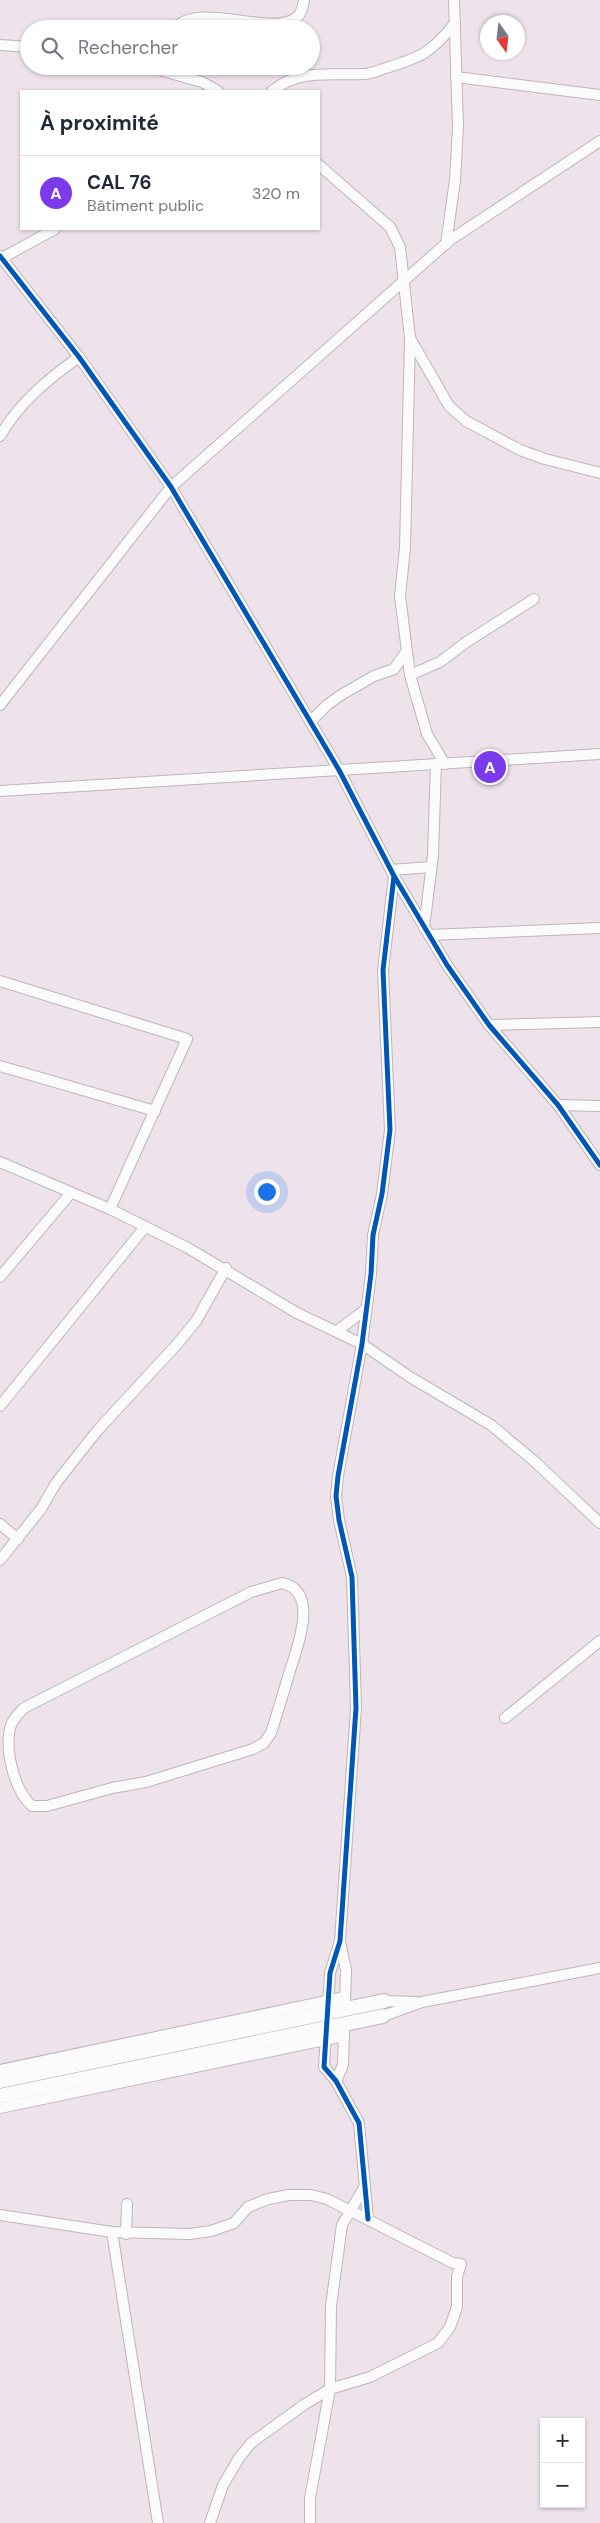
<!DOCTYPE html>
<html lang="fr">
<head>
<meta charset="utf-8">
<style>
	body { margin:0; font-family:"DM Sans",sans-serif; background:#f2f2f3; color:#1f2937 }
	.controls { position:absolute; right:15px; bottom:15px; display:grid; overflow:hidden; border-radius:0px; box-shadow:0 1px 4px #0004 }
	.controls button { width:45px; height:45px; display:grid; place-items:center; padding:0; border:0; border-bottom:1px solid #e0e1e3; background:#fff; color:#1f2937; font:25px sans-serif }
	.compass { position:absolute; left:480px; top:15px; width:45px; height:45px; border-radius:50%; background:#fff; box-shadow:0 1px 4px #0004; rotate:166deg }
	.you { position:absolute; left:266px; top:1191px; width:18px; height:18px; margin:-12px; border:4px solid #fff; border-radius:50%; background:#1a73e8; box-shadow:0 0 0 8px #1a73e833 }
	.badge { display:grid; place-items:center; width:32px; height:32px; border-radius:50%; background:#7c3aed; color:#fff; font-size:16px; font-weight:700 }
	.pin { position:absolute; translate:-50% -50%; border:2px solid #fff; box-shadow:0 1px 5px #0006 }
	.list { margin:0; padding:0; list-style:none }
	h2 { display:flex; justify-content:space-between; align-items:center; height:65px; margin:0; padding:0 20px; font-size:21px }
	h2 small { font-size:16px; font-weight:400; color:#747a83 }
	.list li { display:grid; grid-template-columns:32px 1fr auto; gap:15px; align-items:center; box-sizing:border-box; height:75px; padding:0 20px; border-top:1px solid #e0e1e3 }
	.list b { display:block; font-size:19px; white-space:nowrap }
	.list p { margin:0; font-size:16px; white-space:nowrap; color:#747a83 }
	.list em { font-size:16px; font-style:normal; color:#747a83 }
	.icon { flex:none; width:28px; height:28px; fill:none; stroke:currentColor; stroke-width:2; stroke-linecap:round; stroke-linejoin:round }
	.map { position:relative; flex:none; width:600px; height:2523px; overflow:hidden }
	.search { position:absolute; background:#fff; box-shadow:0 1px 4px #0004; left:20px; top:20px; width:300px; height:55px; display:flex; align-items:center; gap:12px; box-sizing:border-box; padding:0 18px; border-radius:28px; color:#747a83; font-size:19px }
	.panel { position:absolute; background:#fff; box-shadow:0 1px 4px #0004; left:20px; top:90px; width:300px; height:140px; border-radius:0px }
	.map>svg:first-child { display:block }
</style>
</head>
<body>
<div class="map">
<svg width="600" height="2523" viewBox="0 0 600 2523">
	<rect width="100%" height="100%" fill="#eee3eb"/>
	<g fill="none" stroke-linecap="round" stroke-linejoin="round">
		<defs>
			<g id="street">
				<path d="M174,29C199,0 269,37 296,18C302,14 303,6 304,0"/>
				<polyline points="0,45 29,47"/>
				<polyline points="160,66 163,71 202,82 218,91"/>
				<polyline points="456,77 600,95"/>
				<path d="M272,91C301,68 329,76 364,74C372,74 379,70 386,68C422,57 432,52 455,23"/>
				<polyline points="319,165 390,227 400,247 410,338 449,406 466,421 520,450 545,459 600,473"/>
				<polyline points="446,244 455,180 458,127 454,0"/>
				<polyline points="0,256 79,357 171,487 339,770 394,876 447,965 489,1025 558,1105 600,1165"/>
				<polyline points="2,258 55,229"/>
				<polyline points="410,339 405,548 400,596 410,675 427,734 445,764"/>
				<path d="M0,436C20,402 48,379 79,357"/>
				<polyline points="410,675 440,662 465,643 534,599"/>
				<polyline points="0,705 171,487 450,240 600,141"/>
				<polyline points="310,722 327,705 341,695 374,676 394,669 406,652"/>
				<polyline points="0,791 600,754"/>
				<polyline points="391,870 431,867"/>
				<polyline points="424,928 433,855 436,764"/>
				<polyline points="429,935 600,928"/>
				<polyline points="0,981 187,1039 110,1209"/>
				<polyline points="489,1025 600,1022"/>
				<polyline points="0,1066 155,1111"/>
				<polyline points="558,1105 600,1106"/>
				<polyline points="0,1162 110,1209 188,1248 297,1313 362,1344 410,1377 491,1425 533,1460 600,1523"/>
				<polyline points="0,1277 70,1194"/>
				<polyline points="337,1331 366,1309"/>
				<polyline points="0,1406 145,1227"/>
				<polyline points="0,1524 18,1539"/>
				<polyline points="0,1560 41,1509 56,1483 97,1431 179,1342 196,1321 226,1268"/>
				<path d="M282,1583C321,1591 296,1650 289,1674C283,1694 277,1714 271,1733L264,1743L253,1749L146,1782L112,1788L47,1806H32C14,1790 5,1751 10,1728C12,1720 18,1714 24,1708L251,1592Z"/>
				<polyline points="505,1718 600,1641"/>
				<polyline points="340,1942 346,1970 345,2002"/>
				<polyline points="384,2001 416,2002"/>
				<polyline points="383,2016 422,2002 600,1968"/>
				<polyline points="0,2070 345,1997"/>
				<polyline points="336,2081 343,2065 344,2029"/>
				<polyline points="0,2108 344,2036"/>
				<polyline points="0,2215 112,2232 190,2234 211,2231 234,2223 248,2207 268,2199 289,2195 311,2195 327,2199 453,2263 461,2264 457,2277 457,2307 450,2327 438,2343 370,2377 330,2389 305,2404 251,2443 239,2458 223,2485 210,2523"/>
				<polyline points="368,2219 359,2123 336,2081 324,2067 330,1973 340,1941 356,1708 352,1577 339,1520 336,1496 338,1476 362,1344 371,1274 373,1235 382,1194 390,1130 383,970 394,876"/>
				<polyline points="112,2232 158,2523"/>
				<polyline points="126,2234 127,2204"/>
				<polyline points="310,2523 310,2498 330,2389 331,2306 342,2225 365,2186"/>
			</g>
			<g id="secondary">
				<polyline points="0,2081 384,2001"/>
				<polyline points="0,2096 383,2016"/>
			</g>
		</defs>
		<!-- street casing -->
		<use href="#street" stroke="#beb5bc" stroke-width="12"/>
		<!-- secondary casing -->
		<use href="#secondary" stroke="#beb5bc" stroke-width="16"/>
		<!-- street -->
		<use href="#street" stroke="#fcfbfc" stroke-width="10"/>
		<!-- secondary -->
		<use href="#secondary" stroke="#fcfbfc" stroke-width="14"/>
		<defs>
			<g id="cycleway">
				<polyline points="0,256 79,357 171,487 339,770 394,876 447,965 489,1025 558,1105 600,1165"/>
				<polyline points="368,2219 359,2123 336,2081 324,2067 330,1973 340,1941 356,1708 352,1577 339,1520 336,1496 338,1476 362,1344 371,1274 373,1235 382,1194 390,1130 383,970 394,876"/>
			</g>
		</defs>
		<!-- cycleway casing -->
		<use href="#cycleway" stroke="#fff" stroke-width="8"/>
		<!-- cycleway -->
		<use href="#cycleway" stroke="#0057b8" stroke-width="5"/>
	</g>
</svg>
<div class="controls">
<button>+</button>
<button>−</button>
</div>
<svg class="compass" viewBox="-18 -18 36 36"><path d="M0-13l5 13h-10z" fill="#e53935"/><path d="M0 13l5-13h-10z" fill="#747a83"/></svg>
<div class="you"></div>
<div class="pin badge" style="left:490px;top:767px">A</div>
<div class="search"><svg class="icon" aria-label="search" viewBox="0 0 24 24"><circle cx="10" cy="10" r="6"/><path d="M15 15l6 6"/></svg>Rechercher</div>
<section class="panel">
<h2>À proximité<small></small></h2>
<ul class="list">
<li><span class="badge">A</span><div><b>CAL 76</b><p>Bâtiment public</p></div><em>320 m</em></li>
</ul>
</section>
</div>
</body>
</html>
